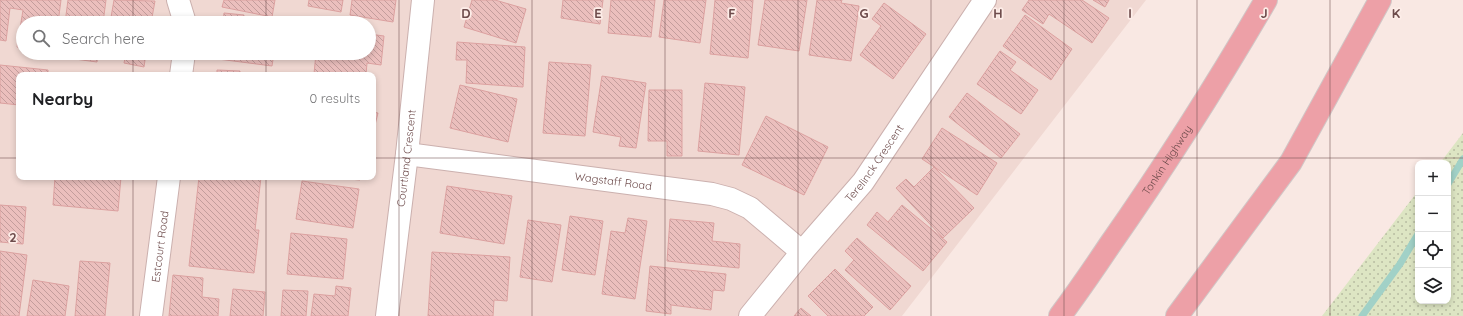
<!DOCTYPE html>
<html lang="en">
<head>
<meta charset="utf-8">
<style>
	body { margin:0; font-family:Quicksand,sans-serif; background:#f6f6f6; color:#202124 }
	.controls { position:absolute; right:12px; bottom:12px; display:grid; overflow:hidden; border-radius:8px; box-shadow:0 2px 6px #0003 }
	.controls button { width:36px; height:36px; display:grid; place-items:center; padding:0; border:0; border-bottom:1px solid #e0e0e0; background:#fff; color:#202124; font:20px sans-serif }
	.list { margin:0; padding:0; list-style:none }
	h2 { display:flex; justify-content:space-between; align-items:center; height:52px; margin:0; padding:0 16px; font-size:17px }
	h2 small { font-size:13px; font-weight:400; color:#757577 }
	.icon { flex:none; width:22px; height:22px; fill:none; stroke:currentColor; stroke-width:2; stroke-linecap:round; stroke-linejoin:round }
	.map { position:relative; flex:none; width:1463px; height:316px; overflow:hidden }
	.search { position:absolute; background:#fff; box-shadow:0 2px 6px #0003; left:16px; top:16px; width:360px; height:44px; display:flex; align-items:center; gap:10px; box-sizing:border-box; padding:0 14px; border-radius:22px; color:#757577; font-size:15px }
	.panel { position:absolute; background:#fff; box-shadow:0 2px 6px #0003; left:16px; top:72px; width:360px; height:108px; border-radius:8px }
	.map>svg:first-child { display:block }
</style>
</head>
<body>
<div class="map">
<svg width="1463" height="316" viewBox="0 0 1463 316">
	<defs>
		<pattern id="grass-dots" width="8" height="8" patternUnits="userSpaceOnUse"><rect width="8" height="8" fill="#dde5c3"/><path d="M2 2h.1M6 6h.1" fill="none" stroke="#b7bca1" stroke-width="1.8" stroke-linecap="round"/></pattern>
		<pattern id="building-back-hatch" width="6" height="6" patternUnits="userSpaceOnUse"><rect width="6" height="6" fill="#ebbfbd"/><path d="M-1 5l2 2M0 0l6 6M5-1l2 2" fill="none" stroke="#c39d9c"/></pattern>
	</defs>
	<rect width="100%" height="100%" fill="#f9e8e3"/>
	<!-- residential -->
	<path fill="#f0d8d2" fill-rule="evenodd" d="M0,0H1146L902,316H0ZM23,23H369V53H23ZM19,75H373V177H19Z"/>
	<!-- grass -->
	<polygon fill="url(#grass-dots)" points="1463,133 1463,316 1322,316 1418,191 1418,301 1448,301 1448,163 1440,163"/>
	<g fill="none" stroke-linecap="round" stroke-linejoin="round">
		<!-- stream -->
		<g stroke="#a1d1c7" stroke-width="7">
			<polyline points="1448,184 1463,159"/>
			<polyline points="1362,316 1400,264 1418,234"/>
		</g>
	</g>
	<!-- building -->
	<g fill="url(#building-back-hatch)" stroke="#dca1a0">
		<polygon points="0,0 61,0 58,23 23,23 23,48 17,47 23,10 10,8 6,41 0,40"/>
		<polygon points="68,0 106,0 103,23 65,23"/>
		<polygon points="114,0 155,1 151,23 110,23"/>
		<polygon points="224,0 275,0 272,17 222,7"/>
		<polygon points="309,0 343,0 341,12 308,6"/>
		<polygon points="352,0 396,0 393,22 350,15"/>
		<polygon points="472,0 495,0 526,9 516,43 464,27"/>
		<polygon points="563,0 603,0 600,24 561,18"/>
		<polygon points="611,0 655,0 651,37 608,33"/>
		<polygon points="664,0 706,0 700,43 659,37"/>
		<polygon points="715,0 753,0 748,58 710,54"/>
		<polygon points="765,0 807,0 799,51 758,45"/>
		<polygon points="817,0 842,0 841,3 859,6 851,61 809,55"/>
		<polygon points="1029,0 1082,0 1109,18 1092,43 1049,14 1043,24 1022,10"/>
		<polygon points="1093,0 1109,0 1105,7"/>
		<polygon points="884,3 926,34 893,79 860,55 881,26 872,19"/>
		<polygon points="224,13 244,15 243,23 223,23"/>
		<polygon points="1025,15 1072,49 1051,80 1003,46"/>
		<polygon points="369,34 384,36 381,65 367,63 366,75 314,74 316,53 369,53"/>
		<polygon points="457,42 525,47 523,87 466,83 467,60 456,60"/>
		<polygon points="1000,51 1016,62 1010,70 1038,90 1021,114 977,84"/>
		<polygon points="61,53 98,53 97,62 60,57"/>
		<polygon points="126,53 146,53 144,67 124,63"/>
		<polygon points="219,53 274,53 272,66 218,59"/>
		<polygon points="549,62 591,65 585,136 543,133"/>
		<polygon points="0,65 48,70 48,75 19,75 19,105 0,103"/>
		<polygon points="217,70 240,71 240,75 217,75"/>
		<polygon points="602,76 646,83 636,148 619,146 621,137 593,132"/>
		<polygon points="705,83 745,87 739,155 698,151"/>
		<polygon points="460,85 517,99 508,142 450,128"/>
		<polygon points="649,90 682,90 682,156 667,156 667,141 648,141"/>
		<polygon points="967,93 1020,134 1001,158 949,117"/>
		<polygon points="373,112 378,113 373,133"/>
		<polygon points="766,116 828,147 804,195 742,165"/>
		<polygon points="942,128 997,163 977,195 922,159"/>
		<polygon points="934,167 974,208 943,238 896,188 906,179 914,187"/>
		<polygon points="55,177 121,177 118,211 53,205"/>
		<polygon points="199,177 261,177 255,230 259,230 254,273 189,266"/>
		<polygon points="327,177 360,177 360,180"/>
		<polygon points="302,181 359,189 353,228 296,219"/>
		<polygon points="447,186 512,196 504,244 440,233"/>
		<polygon points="0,205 26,207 23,244 0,242"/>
		<polygon points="902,205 947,242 923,271 867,225 877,212 888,222"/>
		<polygon points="570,216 603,221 595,275 562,270"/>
		<polygon points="628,218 647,221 635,299 602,294 611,231 625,233"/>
		<polygon points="670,219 714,223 712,241 740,244 739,268 667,261"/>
		<polygon points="528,220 561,225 552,282 520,277"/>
		<polygon points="291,233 347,239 343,279 287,274"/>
		<polygon points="857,238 911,286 890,310 845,270 854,260 845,251"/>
		<polygon points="0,251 27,255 19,316 0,316"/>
		<polygon points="432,252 510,257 507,301 494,300 493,316 428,316"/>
		<polygon points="80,261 110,263 105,316 75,316"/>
		<polygon points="650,266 726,274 724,291 713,290 711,310 671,305 671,314 646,311"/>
		<polygon points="835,269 873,307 864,316 828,316 808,296"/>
		<polygon points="173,275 203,278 202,297 219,299 218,316 169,316"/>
		<polygon points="33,280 69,286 65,316 27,316"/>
		<polygon points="336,286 351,288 348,316 311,316 314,294 335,296"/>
		<polygon points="233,289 265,292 263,316 230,316"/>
		<polygon points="283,290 308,291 306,316 281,316"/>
		<polygon points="801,308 811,316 794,316"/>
	</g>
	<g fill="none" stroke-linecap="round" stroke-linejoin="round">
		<defs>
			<g id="minor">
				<polyline points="178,0 185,23"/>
				<polyline points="181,75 184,53"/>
				<path id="s1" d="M407,154L712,194L731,199L750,208L802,252"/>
				<path id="s2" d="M151,316L169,177"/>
				<path id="s3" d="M387,316L407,154L423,0"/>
				<path id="s4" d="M750,316L802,252L863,182L985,0"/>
			</g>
			<g id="motorway">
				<path id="s5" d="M1060,316C1077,293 1093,270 1109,246C1165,166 1217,84 1266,0"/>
				<polyline points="1177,316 1291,162 1380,0"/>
			</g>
		</defs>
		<!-- minor casing -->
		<use href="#minor" stroke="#cbb0ae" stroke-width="24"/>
		<!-- motorway casing -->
		<use href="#motorway" stroke="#d1c6c6" stroke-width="24"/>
		<!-- minor -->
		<use href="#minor" stroke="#fff" stroke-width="22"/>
		<!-- motorway -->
		<use href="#motorway" stroke="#eda0a7" stroke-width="22"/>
	</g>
	<!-- grid -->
	<path fill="none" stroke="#6e4c4c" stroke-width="1" stroke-opacity="0.55" d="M133,0V23M266,0V23M399,0V316M532,0V316M665,0V316M798,0V316M931,0V316M1064,0V316M1197,0V316M1330,0V316M133,53V75M266,53V75M0,158H19M373,158H1463M133,177V316M266,177V316"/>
	<g text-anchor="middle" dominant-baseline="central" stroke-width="3.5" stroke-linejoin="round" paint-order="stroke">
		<!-- street labels -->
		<g font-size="11" fill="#6e4c4c" stroke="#fdede8">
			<text stroke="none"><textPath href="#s3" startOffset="159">Courtland Crescent</textPath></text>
			<text stroke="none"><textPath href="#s5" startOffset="189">Tonkin Highway</textPath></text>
			<text stroke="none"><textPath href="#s4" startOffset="197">Terelinck Crescent</textPath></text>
			<text stroke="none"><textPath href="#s1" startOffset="208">Wagstaff Road</textPath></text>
			<text stroke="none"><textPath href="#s2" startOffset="70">Estcourt Road</textPath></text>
		</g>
	</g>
	<g font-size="13" text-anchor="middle" font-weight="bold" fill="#6e4c4c" stroke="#fdede8" stroke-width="3.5" stroke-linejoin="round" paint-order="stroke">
		<text x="466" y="18">D</text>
		<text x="598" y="18">E</text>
		<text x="732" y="18">F</text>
		<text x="864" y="18">G</text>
		<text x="998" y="18">H</text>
		<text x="1130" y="18">I</text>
		<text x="1264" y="18">J</text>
		<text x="1396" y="18">K</text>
		<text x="13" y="242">2</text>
	</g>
</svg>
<div class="controls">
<button>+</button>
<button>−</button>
<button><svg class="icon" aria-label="locate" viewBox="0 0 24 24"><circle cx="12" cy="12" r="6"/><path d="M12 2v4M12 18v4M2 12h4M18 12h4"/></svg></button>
<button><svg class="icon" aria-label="layers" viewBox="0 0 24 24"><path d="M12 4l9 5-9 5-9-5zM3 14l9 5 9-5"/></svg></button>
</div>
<div class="search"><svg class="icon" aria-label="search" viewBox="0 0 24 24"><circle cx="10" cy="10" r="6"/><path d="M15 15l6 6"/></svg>Search here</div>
<section class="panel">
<h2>Nearby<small>0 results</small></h2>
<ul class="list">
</ul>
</section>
</div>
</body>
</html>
